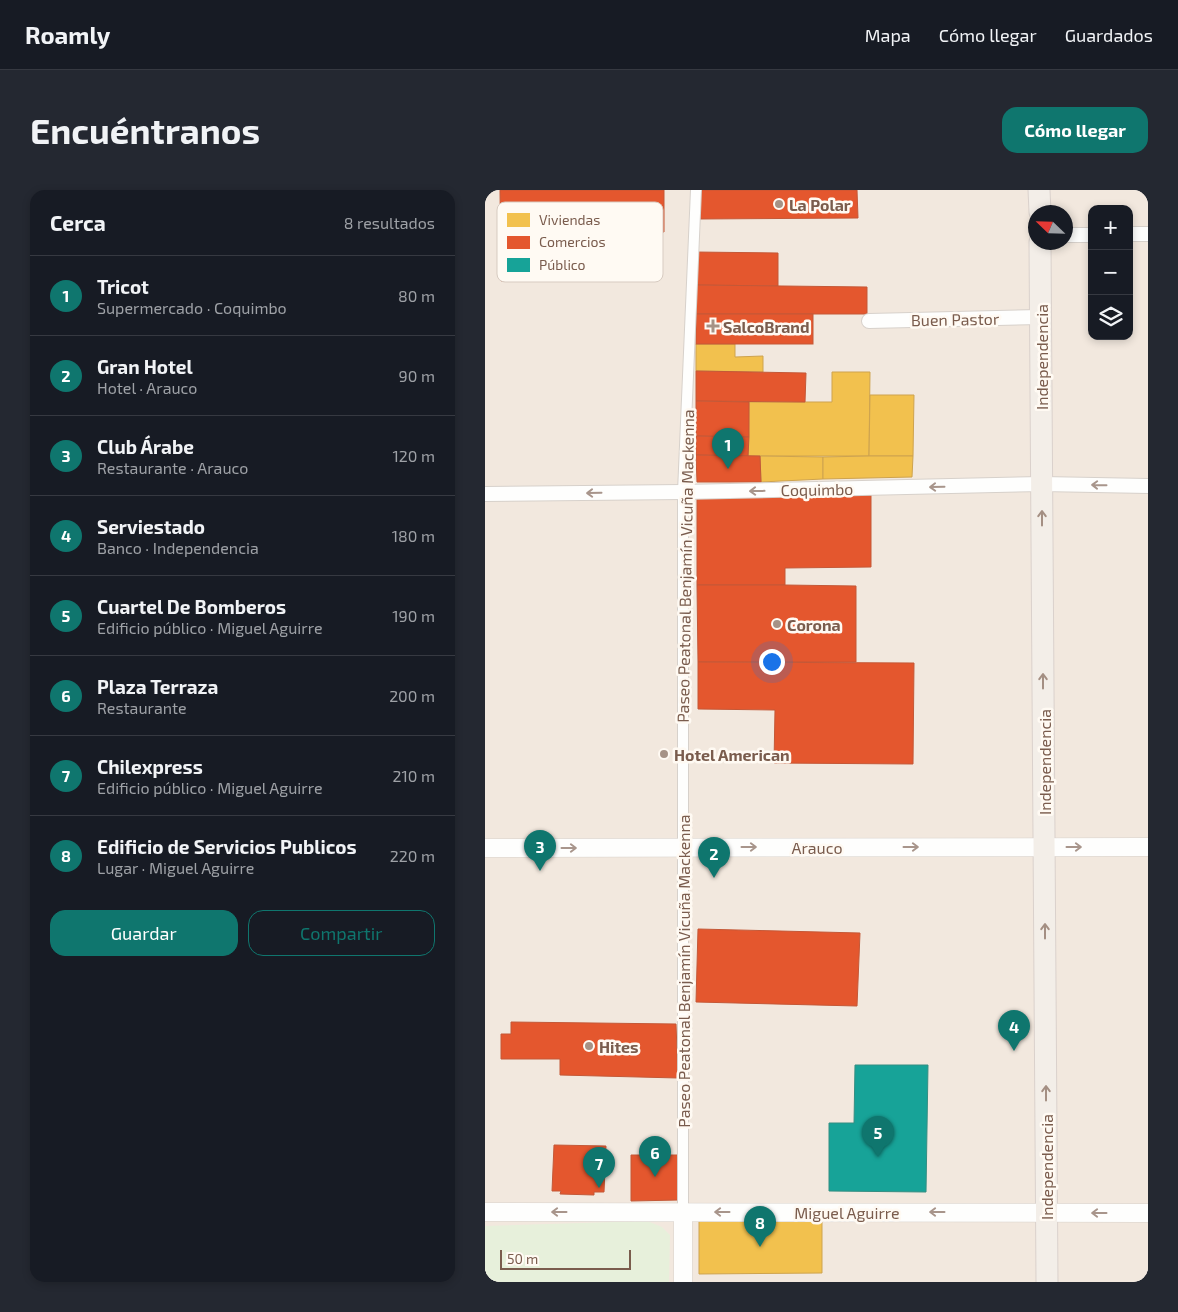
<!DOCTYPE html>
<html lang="es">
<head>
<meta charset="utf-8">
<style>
	body { margin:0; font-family:"Exo 2",sans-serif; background:#242831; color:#f1f3f6 }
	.controls { position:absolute; right:15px; top:15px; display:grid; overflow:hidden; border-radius:10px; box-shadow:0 2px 8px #0003 }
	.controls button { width:45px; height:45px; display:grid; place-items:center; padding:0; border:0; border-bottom:1px solid #363941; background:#171b24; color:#f1f3f6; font:25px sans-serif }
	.compass { position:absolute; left:543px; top:15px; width:45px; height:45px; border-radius:50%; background:#171b24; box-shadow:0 2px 8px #0003; rotate:293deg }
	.scale { position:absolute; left:15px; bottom:12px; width:131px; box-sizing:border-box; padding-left:5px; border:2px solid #7a5c4d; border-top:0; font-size:14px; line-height:18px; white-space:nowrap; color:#7a5c4d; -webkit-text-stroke:4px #fffaf3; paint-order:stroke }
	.you { position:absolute; left:286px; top:471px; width:18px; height:18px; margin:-12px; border:4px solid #fff; border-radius:50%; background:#1a73e8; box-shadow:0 0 0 8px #1a73e833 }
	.badge { display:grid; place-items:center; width:32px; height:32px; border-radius:50%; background:#0f766e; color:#fff; font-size:16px; font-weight:700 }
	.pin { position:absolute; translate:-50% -41px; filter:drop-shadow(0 1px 2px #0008) }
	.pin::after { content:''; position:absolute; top:26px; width:18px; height:15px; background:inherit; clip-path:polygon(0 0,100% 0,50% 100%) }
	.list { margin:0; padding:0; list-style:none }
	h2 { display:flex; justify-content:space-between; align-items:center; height:65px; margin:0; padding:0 20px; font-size:21px }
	h2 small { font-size:16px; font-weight:400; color:#9ea1a6 }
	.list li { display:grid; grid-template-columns:32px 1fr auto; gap:15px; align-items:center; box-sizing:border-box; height:80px; padding:0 20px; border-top:1px solid #363941 }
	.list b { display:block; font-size:19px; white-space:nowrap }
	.list p { margin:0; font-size:16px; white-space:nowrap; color:#9ea1a6 }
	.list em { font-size:16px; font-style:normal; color:#9ea1a6 }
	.actions { display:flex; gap:10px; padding:15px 20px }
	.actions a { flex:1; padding:11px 0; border:1px solid #0f766e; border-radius:15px; text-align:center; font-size:18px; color:#0f766e }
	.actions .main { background:#0f766e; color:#fff }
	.icon { flex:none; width:28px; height:28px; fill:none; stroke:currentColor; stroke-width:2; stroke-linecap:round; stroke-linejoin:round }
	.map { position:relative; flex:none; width:663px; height:1092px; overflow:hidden; border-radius:15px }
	header { display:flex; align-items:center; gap:30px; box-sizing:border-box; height:70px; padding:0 25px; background:#171b24; border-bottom:1px solid #363941 }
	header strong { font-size:24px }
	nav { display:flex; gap:28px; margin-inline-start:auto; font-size:18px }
	.intro { display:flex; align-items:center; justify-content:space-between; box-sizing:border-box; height:120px; padding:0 30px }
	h1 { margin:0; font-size:35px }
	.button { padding:12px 22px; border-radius:15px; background:#0f766e; color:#fff; font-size:18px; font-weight:700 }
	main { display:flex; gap:30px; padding:0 30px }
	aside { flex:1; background:#171b24; border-radius:15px; box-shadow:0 2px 8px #0003 }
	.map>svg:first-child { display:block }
</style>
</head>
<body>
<header>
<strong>Roamly</strong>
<nav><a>Mapa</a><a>Cómo llegar</a><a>Guardados</a></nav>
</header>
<div class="intro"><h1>Encuéntranos</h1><a class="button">Cómo llegar</a></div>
<main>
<aside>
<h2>Cerca<small>8 resultados</small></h2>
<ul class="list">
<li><span class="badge">1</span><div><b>Tricot</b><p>Supermercado · Coquimbo</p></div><em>80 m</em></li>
<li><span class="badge">2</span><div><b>Gran Hotel</b><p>Hotel · Arauco</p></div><em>90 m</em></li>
<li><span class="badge">3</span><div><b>Club Árabe</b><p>Restaurante · Arauco</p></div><em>120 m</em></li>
<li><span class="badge">4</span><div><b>Serviestado</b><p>Banco · Independencia</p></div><em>180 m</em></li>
<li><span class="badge">5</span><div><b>Cuartel De Bomberos</b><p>Edificio público · Miguel Aguirre</p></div><em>190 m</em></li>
<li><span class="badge">6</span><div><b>Plaza Terraza</b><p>Restaurante</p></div><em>200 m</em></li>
<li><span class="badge">7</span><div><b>Chilexpress</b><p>Edificio público · Miguel Aguirre</p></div><em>210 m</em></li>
<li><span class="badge">8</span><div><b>Edificio de Servicios Publicos</b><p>Lugar · Miguel Aguirre</p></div><em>220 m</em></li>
</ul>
<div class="actions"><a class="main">Guardar</a><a>Compartir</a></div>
</aside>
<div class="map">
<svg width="663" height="1092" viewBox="0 0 663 1092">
	<rect width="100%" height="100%" fill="#f9f5f0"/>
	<!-- residential -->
	<path fill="#f2e8de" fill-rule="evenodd" d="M0,0H663V1092H0ZM607,19H644V146H607ZM550,22H580V52H550Z"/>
	<!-- green -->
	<polygon fill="#e7f0db" points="162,1031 177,1037 185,1045 184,1092 0,1092 0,1036"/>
	<!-- homes -->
	<g fill="#f2c14e" stroke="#cea34e">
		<polygon points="211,154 250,154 250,167 278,166 278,182 211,181"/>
		<polygon points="347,182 385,182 384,266 263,266 264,212 347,212"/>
		<polygon points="385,205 429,205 428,266 384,266"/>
		<polygon points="275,266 338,267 338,289 276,292"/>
		<polygon points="384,266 428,266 427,287 338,289 338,267"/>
		<polygon points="214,1031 337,1031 337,1083 214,1084"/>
	</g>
	<!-- shops -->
	<g fill="#e4572e" stroke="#c45837">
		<polygon points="15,0 179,0 179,42 116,43 117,90 16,91"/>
		<polygon points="214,0 372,0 373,28 214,29"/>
		<polygon points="210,62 293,63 293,96 211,95"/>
		<polygon points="211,95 382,97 382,124 211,124"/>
		<rect x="211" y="124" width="117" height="30"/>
		<polygon points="211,181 321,183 320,212 211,211"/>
		<polygon points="211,211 264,212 264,247 211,246"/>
		<polygon points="211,246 264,247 263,266 211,265"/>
		<polygon points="211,265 275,266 276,292 212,292"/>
		<polygon points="386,305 386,377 300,378 300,395 212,395 212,306"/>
		<polygon points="212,395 300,395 371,396 371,472 213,472"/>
		<polygon points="213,472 429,473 428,574 289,573 290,520 213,519"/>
		<polygon points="213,739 375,743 372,816 211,812"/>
		<polygon points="26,832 191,834 193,888 75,885 75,869 16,869 16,844 26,844"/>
		<polygon points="69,955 121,956 119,1002 109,1002 109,1005 75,1004 76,1001 67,1001"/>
		<polygon points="146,965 193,965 194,1010 146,1011"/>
	</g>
	<!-- public -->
	<polygon fill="#17a398" stroke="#358e82" points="370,875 443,875 441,1002 344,1001 344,933 369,933"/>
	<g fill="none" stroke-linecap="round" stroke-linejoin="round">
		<defs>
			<polyline id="pedestrian" points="198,1022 198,302 211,0"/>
			<g id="minor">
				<polyline points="644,44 663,44"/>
				<polyline points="580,45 607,45"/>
				<polyline points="384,131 555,127"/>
				<polyline points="0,304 198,302 557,294 663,296"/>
			</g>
			<g id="tertiary">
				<polyline points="0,658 663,657"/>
				<polyline points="0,1022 663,1023"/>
				<polyline points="198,1092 198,1022"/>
			</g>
			<g id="primary">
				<polyline points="554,0 555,22"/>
				<polyline points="555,52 562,1092"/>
			</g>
		</defs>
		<!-- pedestrian casing -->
		<use href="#pedestrian" stroke="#d7d1cb" stroke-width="12"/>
		<!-- minor casing -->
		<use href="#minor" stroke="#d7d1cb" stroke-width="16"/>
		<!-- tertiary casing -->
		<use href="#tertiary" stroke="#d7d1cb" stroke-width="19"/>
		<!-- primary casing -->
		<use href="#primary" stroke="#dad1cc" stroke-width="23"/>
		<!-- pedestrian -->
		<use href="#pedestrian" stroke="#fefefd" stroke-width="10"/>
		<!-- minor -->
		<use href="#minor" stroke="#fefefd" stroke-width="14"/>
		<!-- tertiary -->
		<use href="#tertiary" stroke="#fefefd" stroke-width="18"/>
		<!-- primary -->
		<use href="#primary" stroke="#f3eee8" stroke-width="21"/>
	</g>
	<!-- one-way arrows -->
	<defs><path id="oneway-shaft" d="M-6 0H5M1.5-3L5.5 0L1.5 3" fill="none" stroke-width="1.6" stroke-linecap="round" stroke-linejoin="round" transform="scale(1.25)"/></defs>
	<g stroke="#a8958b">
		<use href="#oneway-shaft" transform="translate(614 295) rotate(-179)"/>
		<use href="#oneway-shaft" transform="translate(452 297) rotate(179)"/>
		<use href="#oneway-shaft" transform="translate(272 301) rotate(179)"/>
		<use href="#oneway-shaft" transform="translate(109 303) rotate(179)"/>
		<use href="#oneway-shaft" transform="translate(264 657)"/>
		<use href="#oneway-shaft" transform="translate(426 657)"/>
		<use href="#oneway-shaft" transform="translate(589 657)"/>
		<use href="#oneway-shaft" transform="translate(84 658)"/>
		<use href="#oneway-shaft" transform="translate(74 1022) rotate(180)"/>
		<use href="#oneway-shaft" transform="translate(237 1022) rotate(-180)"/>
		<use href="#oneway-shaft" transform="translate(452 1022) rotate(-180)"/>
		<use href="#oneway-shaft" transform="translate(614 1023) rotate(-180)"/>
	</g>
	<g stroke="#a48f83">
		<use href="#oneway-shaft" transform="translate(557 328) rotate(-90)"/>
		<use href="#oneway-shaft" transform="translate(558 491) rotate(-90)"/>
		<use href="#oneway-shaft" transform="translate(560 741) rotate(-90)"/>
		<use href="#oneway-shaft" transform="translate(561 903) rotate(-90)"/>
	</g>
	<!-- markers -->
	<g fill="#a69286" stroke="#fffaf3" stroke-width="2">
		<circle cx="294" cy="14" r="5"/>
		<path d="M225.5 128.5h5v5h5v5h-5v5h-5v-5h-5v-5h5z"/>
		<circle cx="292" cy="434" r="5"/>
		<circle cx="179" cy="564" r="5"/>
		<circle cx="104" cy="856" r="5"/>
	</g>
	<g text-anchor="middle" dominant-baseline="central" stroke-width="5" stroke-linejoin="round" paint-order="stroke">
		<!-- poi labels -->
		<g font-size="16" font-weight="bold" fill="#7a5c4d" stroke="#fffaf3" text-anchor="start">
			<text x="304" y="14">La Polar</text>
			<text x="238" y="136">SalcoBrand</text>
			<text x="302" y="434">Corona</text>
			<text x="189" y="564">Hotel American</text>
			<text x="114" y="856">Hites</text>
		</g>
		<!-- street labels -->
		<g font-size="16" fill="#7a5c4d" stroke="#fffaf3">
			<text transform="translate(470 129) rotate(-1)">Buen Pastor</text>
			<text transform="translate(556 167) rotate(-90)">Independencia</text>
			<text transform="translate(332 299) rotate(-1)">Coquimbo</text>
			<text transform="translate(200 376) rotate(-89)">Paseo Peatonal Benjamín Vicuña Mackenna</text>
			<text transform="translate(559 572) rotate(-90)">Independencia</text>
			<text x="332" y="657">Arauco</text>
			<text transform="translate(198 781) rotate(-90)">Paseo Peatonal Benjamín Vicuña Mackenna</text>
			<text transform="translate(561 977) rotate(-90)">Independencia</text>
			<text x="362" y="1022">Miguel Aguirre</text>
		</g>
	</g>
	<!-- legend -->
	<rect x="12" y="12" width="166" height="80" rx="8" fill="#fffaf3" stroke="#d7cbc1" stroke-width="1"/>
	<rect x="22" y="23" width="23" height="14" fill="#f2c14e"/>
	<rect x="22" y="46" width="23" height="13" fill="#e4572e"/>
	<rect x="22" y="68" width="23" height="14" fill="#17a398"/>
	<g font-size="14" fill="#7a5c4d">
		<text x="54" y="35">Viviendas</text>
		<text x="54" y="57">Comercios</text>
		<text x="54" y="80">Público</text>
	</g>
</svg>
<div class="controls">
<button>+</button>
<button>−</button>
<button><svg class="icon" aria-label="layers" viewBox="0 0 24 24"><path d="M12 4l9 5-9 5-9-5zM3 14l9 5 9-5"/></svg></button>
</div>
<svg class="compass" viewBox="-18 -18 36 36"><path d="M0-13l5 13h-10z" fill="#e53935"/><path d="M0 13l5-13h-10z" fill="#9ea1a6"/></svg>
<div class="scale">50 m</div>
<div class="you"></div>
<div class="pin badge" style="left:243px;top:279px">1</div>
<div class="pin badge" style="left:229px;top:688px">2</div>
<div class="pin badge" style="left:55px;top:681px">3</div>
<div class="pin badge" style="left:529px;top:861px">4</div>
<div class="pin badge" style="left:393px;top:967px">5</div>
<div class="pin badge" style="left:170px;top:987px">6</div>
<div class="pin badge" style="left:114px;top:998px">7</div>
<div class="pin badge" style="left:275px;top:1057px">8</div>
</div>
</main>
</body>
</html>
